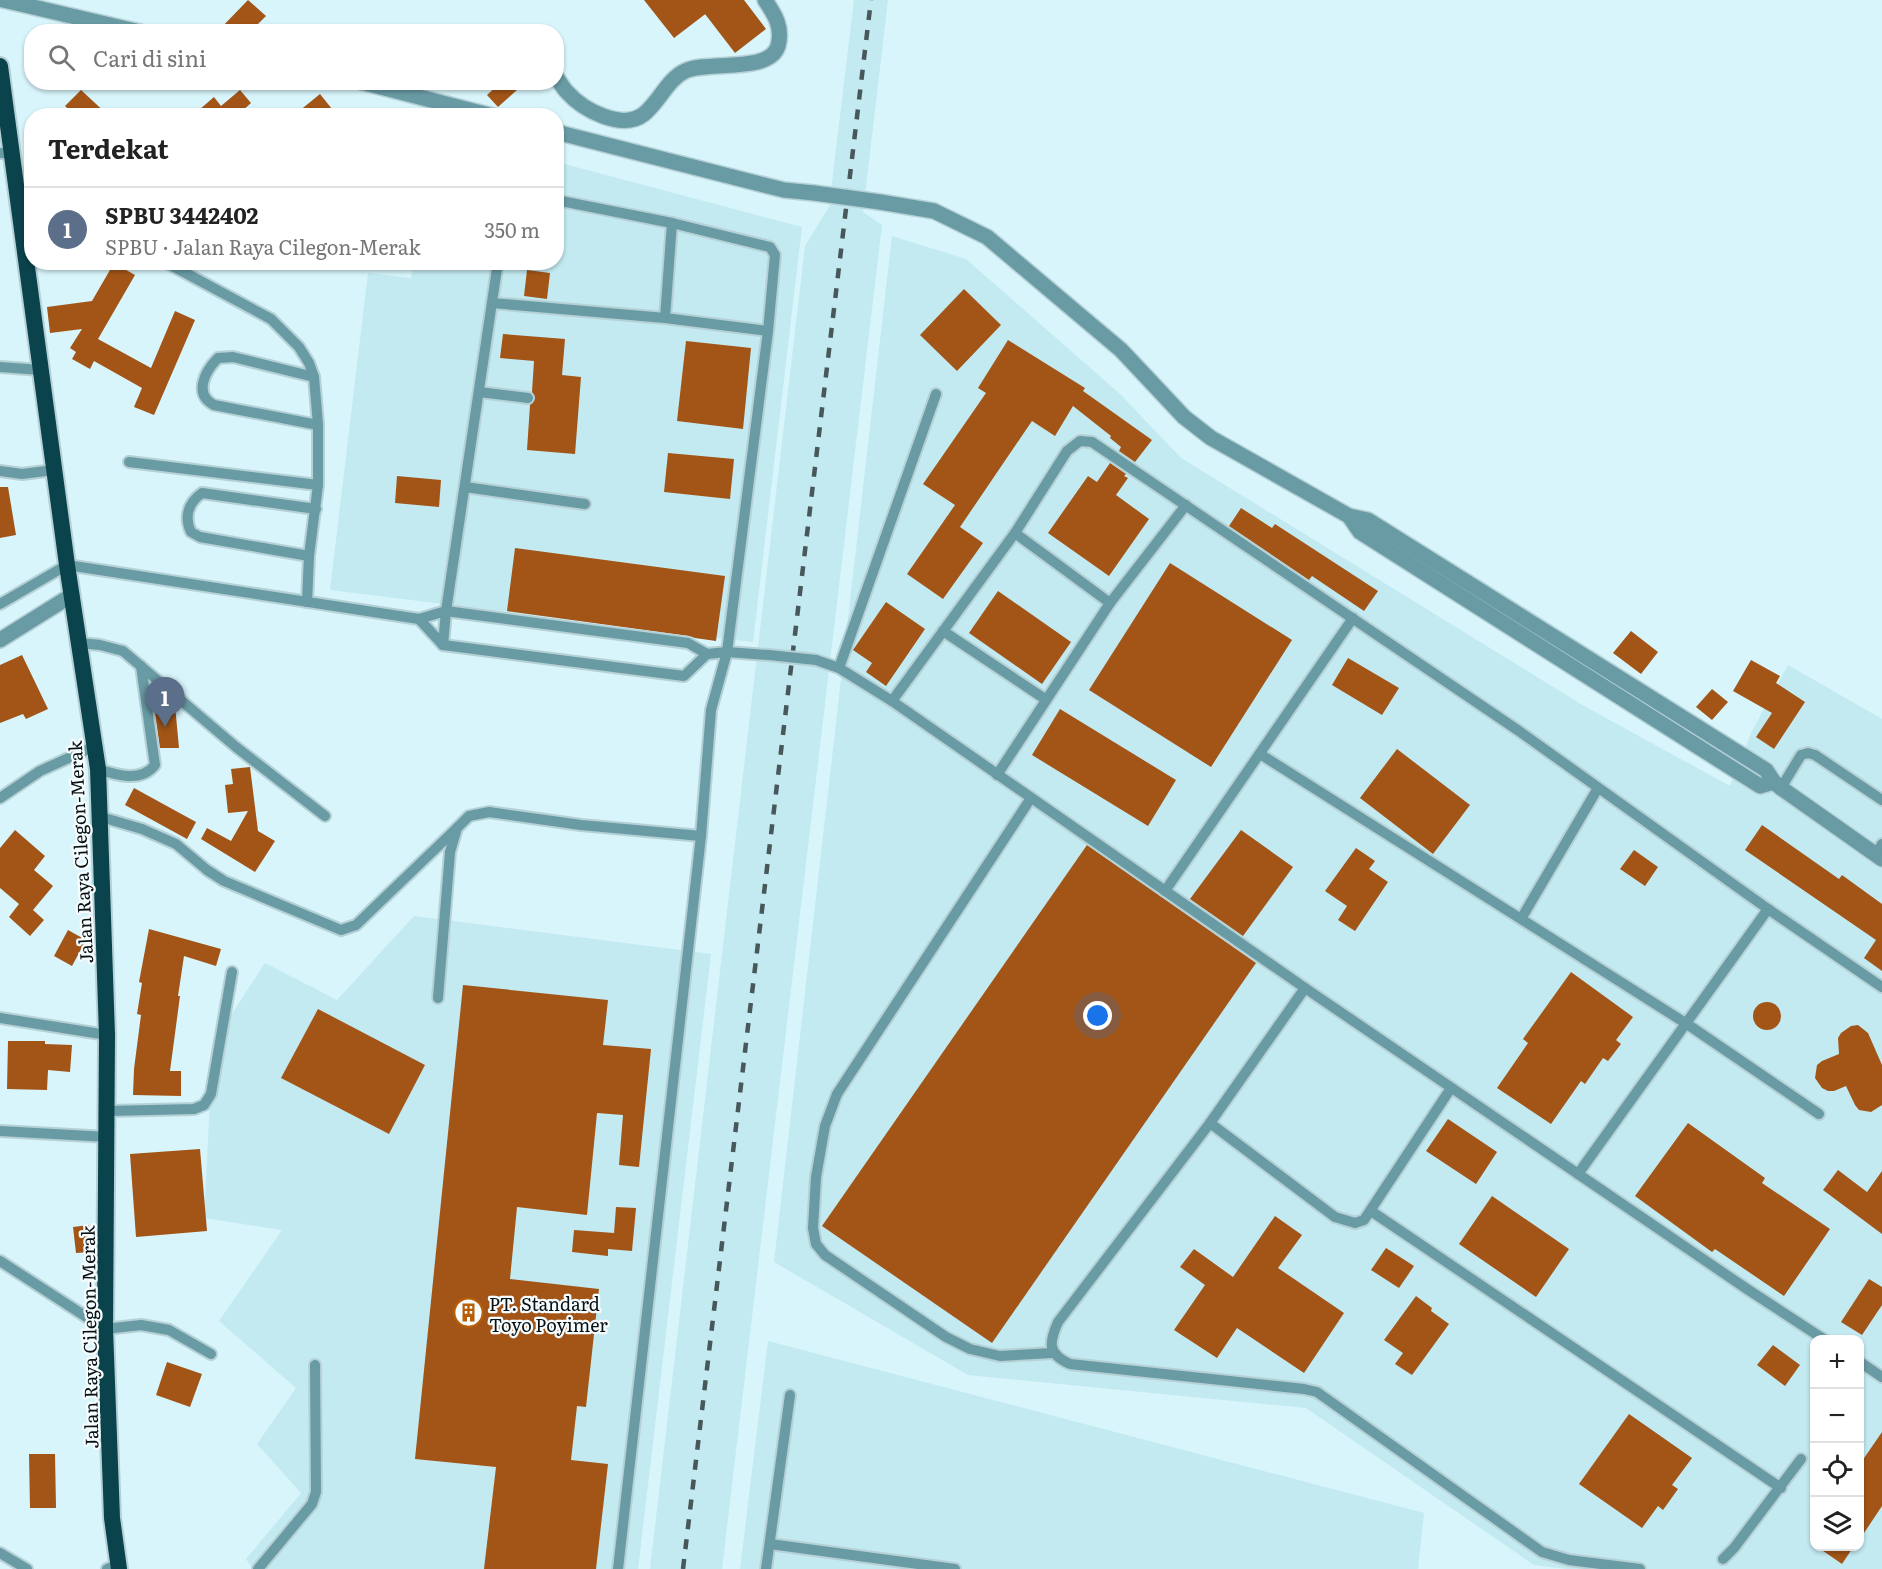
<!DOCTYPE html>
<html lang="id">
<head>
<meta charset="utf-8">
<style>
	body { margin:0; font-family:Literata,serif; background:#f6f6f6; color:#222 }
	.controls { position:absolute; right:18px; bottom:18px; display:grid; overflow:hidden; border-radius:12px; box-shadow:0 2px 4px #0004 }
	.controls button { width:54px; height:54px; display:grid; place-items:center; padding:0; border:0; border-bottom:2px solid #e0e0e0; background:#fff; color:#222; font:30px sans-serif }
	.you { position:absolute; left:1098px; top:1016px; width:21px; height:21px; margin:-15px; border:4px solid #fff; border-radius:50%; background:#1a73e8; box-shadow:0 0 0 9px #1a73e833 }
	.badge { display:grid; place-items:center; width:39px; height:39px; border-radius:50%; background:#b95d06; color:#fff; font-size:20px; font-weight:700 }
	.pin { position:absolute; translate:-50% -50px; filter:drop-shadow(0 2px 3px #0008) }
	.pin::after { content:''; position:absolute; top:32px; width:21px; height:18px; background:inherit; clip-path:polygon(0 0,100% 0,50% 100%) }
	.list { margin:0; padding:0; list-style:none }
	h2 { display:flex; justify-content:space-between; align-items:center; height:78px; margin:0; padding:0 24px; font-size:26px }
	h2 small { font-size:20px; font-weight:400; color:#767676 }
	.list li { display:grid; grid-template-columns:39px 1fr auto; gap:18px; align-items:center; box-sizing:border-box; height:84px; padding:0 24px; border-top:2px solid #e0e0e0 }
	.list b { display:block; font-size:22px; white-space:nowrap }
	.list p { margin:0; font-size:20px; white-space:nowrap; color:#767676 }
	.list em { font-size:20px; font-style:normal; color:#767676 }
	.icon { flex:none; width:33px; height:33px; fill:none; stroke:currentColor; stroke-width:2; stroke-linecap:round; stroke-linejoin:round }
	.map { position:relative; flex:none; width:1882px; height:1569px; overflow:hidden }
	.search { position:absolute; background:#fff; box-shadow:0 2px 4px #0004; left:24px; top:24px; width:540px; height:66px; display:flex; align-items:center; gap:15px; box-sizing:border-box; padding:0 21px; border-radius:24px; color:#767676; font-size:22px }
	.panel { position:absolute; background:#fff; box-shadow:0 2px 4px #0004; left:24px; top:108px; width:540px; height:162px; border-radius:24px }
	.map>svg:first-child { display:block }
</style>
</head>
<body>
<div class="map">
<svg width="1882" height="1569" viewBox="0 0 1882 1569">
	<rect width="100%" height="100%" fill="#d7f5fb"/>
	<!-- built -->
	<g fill="#c3eaf1" fill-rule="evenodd">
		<polygon points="854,0 888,0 863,212 882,225 722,1569 650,1569 805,246 829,207"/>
		<polygon points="557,162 802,227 753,642 330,590 368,273 411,278 414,263 556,262"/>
		<path d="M892,236L966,259L1120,394L1181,458L1584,706L1730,786L1752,731L1788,665L1882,719V1569H1567L1534,1565L1306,1408L968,1375L774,1262ZM1814,1340H1860V1546H1814Z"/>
		<polygon points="414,916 711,954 638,1569 253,1569 246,1559 301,1493 257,1444 296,1388 219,1321 282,1230 204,1218 213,1043 265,963 337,1000"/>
		<polygon points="768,1341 1424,1513 1418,1569 740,1569"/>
	</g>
	<!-- building -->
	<g fill="#a25517">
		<polygon points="248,0 266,16 250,32 217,32"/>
		<polygon points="644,0 744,0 766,29 735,53 705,14 708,12 674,38"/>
		<polygon points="501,82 526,82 498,107 487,95"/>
		<polygon points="81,90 109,116 76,116 65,106"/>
		<polygon points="240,90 251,103 237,116 192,116 214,97 221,106"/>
		<polygon points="320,94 332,109 324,116 293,116"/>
		<polygon points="114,263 135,275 98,339 151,368 175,311 195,320 154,415 134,407 142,388 94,361 90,369 72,359 76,352 70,348 82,329 50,333 47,307 92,301"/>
		<polygon points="527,270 550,273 547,299 524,296"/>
		<polygon points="964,289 1001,325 957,371 920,335"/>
		<polygon points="503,334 565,339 562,375 581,377 575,454 527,450 530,405 535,398 532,392 534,361 500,358"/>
		<polygon points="1008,340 1085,388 1083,391 1152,440 1135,462 1119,451 1121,447 1110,438 1111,436 1073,406 1055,436 1032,421 960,527 983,543 943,599 907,574 955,505 923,484 986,393 978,388"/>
		<polygon points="686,341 751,348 743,429 677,421"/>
		<polygon points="668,453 734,459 730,499 664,492"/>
		<polygon points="1110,463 1126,474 1124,476 1128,478 1116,495 1149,519 1109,576 1048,533 1088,476 1097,482"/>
		<polygon points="397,476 441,480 439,507 395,503"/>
		<polygon points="0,487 8,487 16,535 0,538"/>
		<polygon points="1241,508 1272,528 1275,524 1378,591 1364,611 1312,576 1309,580 1229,526"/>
		<polygon points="515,548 725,576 716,641 695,638 689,636 507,611"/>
		<polygon points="1170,563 1292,640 1211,767 1089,690"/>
		<polygon points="998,591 1071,642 1042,684 969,633"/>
		<polygon points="886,602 925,629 886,686 866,672 872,663 853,650"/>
		<polygon points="1631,631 1658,652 1641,674 1613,653"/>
		<polygon points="22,655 48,709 26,719 23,714 0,723 0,665"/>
		<polygon points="1348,658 1399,688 1382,715 1332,685"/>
		<polygon points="1751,660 1780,676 1776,683 1805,702 1774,749 1756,737 1772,713 1733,691"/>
		<polygon points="1712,689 1728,702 1712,720 1696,707"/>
		<polygon points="173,703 175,705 179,748 160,748 154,706"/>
		<polygon points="1060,709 1176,780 1148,826 1032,755"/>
		<polygon points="1397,749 1470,805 1433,854 1360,798"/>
		<polygon points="250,767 258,831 275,841 255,872 201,839 207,828 231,841 248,811 228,813 225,785 233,784 231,769"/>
		<polygon points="134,788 196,822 187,839 125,805"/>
		<polygon points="1762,825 1839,879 1842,875 1882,904 1882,971 1864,958 1876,940 1745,850"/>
		<polygon points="15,830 45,856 34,870 53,886 33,910 44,920 30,936 9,917 19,904 0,888 0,848"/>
		<polygon points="1241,830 1293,867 1243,936 1190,899"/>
		<polygon points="1087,845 1256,963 992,1343 822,1226"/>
		<polygon points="1356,848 1375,861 1369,869 1388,882 1355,931 1338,920 1347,906 1325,891"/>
		<polygon points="1634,850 1658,867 1645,886 1620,869"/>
		<polygon points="149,929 221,949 216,966 184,956 178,996 180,996 170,1071 181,1071 181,1096 133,1095 134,1069 141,1015 137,1014 142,983 139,982"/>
		<polygon points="68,930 86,940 72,966 54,956"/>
		<polygon points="1571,972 1633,1017 1616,1040 1621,1044 1608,1061 1603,1058 1585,1084 1581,1081 1551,1124 1497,1088 1528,1043 1523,1039"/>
		<polygon points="463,985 608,1000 603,1045 651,1049 639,1167 619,1165 623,1115 597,1113 587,1215 517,1207 510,1279 599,1289 586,1407 577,1406 571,1460 608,1464 596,1569 484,1569 496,1467 415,1459"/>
		<circle cx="1767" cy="1016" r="14"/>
		<polygon points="318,1009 425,1065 389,1134 281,1078"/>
		<polygon points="1858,1025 1868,1033 1882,1065 1882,1105 1871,1112 1859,1110 1855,1105 1846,1086 1834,1091 1828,1091 1822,1088 1815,1078 1817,1065 1822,1061 1839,1054 1838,1038 1841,1033 1851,1026"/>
		<polygon points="8,1041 45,1041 45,1044 72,1045 70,1072 48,1070 47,1090 7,1089"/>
		<polygon points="1448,1119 1497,1152 1476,1184 1426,1151"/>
		<polygon points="1688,1123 1765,1178 1762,1183 1830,1229 1784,1296 1715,1249 1712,1252 1635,1196"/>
		<polygon points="200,1149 207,1231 136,1237 130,1154"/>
		<polygon points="1838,1170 1867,1192 1882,1171 1882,1234 1823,1190"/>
		<polygon points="1492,1196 1569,1249 1536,1297 1459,1244"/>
		<polygon points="616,1207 636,1208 632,1251 608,1249 608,1256 572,1252 574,1230 614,1233"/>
		<polygon points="1275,1216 1302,1235 1278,1268 1344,1313 1304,1373 1237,1328 1217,1358 1174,1330 1205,1285 1180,1267 1194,1249 1233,1277"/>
		<polygon points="89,1225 91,1252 76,1253 73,1227"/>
		<polygon points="1386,1248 1414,1266 1399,1288 1371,1270"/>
		<polygon points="1869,1279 1882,1287 1882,1305 1862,1335 1841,1322"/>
		<polygon points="1416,1296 1432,1308 1431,1311 1449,1324 1412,1375 1395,1364 1403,1353 1384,1340"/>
		<polygon points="1773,1345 1800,1365 1785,1386 1757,1365"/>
		<polygon points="167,1362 202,1374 190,1407 156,1395"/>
		<polygon points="1629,1414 1692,1458 1672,1485 1678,1489 1663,1510 1658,1506 1642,1528 1579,1484"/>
		<polygon points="1882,1432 1882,1506 1860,1539 1860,1464"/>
		<polygon points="29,1454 55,1454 56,1508 30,1508"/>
		<polygon points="1816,1546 1854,1546 1842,1564"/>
	</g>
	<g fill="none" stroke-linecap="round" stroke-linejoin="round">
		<defs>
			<g id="service">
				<polyline points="0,153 12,154"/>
				<polyline points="556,200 672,223 770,247 775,255 768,331 727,652 711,710 701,836 618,1569"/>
				<polyline points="19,202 32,204"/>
				<polyline points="165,262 271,319 299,347 309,363 314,377 318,425 318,485 309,556 307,602"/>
				<polyline points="492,303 665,318 768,331"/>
				<polyline points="665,318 672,223"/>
				<polyline points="0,367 41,370"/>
				<path d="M314,377L233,357L218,358C205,371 193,394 214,405L318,425"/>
				<polyline points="479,392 528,398"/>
				<polyline points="129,462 318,485"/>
				<polyline points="0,471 22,474 54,470"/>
				<polyline points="465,487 585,504"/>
				<polyline points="1015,533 1110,603"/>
				<path d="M309,556L200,537L191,532C184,517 188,503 202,493L316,509"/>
				<polyline points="0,604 67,565 419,619 446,611 688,643 707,654 727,652 769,655"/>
				<polyline points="419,619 443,645 684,676 707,654"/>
				<polyline points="943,631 1045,699"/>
				<polyline points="80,643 100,645 123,651 236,747 325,816"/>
				<polyline points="443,645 446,611 498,262"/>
				<polyline points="816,660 839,668 892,701 1305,988 1747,1289 1825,1340"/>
				<polyline points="839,668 936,394"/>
				<polyline points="892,701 1015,533 1067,451 1080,441 1092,442 1519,731 1768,909 1578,1174"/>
				<polyline points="1260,754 1687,1024 1819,1114"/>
				<path d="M98,769C116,775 141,783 155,765L141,666"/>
				<polyline points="997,775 1110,603 1186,505"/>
				<polyline points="1781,788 1801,755 1808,753 1815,755 1882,800"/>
				<polyline points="0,798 40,771 95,746"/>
				<polyline points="1031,798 837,1094 825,1126 816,1177 813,1228 816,1244 825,1255 946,1337 970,1349 1000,1356 1053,1353"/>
				<polyline points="101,817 142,829 176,844 207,870 224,881 341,930 356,925 457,828"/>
				<polyline points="1876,855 1882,844"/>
				<polyline points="1165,891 1353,618"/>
				<polyline points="1768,909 1882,987"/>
				<polyline points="1521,919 1598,788"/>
				<path d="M1305,988L1210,1123L1058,1322C1049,1342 1047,1354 1070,1364L1304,1389L1317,1392L1542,1552L1569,1560L1640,1569"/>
				<polyline points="438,998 450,852 457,828 469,816 489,812 581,825 701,836"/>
				<polyline points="0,1018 107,1035"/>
				<polyline points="108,1111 194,1109 204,1105 211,1094 232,972"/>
				<polyline points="1210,1123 1335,1217 1355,1223 1364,1220 1451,1088"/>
				<polyline points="0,1131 108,1137"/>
				<polyline points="1371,1211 1781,1488"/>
				<polyline points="0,1261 105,1329 141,1325 169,1330 211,1354"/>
				<polyline points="1860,1362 1882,1377"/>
				<polyline points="770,1544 955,1569"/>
				<polyline points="0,1553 27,1569"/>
				<polyline points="1723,1559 1734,1548 1801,1459"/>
				<polyline points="107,1569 119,1564"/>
				<polyline points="258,1569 312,1504 316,1492 315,1365"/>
				<polyline points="766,1569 790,1395"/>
			</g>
			<g id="minor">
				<polyline points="3,0 140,32"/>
				<path d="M556,77C560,82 563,88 567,92C583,110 622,131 644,114C659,102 668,79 685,71C708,60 769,74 778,46C783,27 775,15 765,0"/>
				<polyline points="361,82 493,116"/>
				<polyline points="556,132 784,190 814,193"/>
				<polyline points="880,202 934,211 987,237 1121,350 1184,417 1211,438 1349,516 1368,520 1766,770 1774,782 1781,788 1882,859"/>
				<polyline points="1349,516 1360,532 1760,786 1774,782"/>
				<polyline points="0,640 72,595"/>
			</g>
			<polyline id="trunk" points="0,66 67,565 98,769 107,1035 105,1329 112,1518 119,1569"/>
		</defs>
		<!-- service casing -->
		<use href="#service" stroke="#b6d1d6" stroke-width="14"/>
		<!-- minor casing -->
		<use href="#minor" stroke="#b6d1d6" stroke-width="18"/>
		<!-- trunk casing -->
		<use href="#trunk" stroke="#b6d1d6" stroke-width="20"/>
		<!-- service -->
		<use href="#service" stroke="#699ba5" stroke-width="10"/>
		<!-- minor -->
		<use href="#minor" stroke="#699ba5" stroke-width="15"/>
		<!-- trunk -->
		<use href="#trunk" stroke="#0a434c" stroke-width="16"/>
		<!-- rail -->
		<polyline stroke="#47575a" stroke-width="4.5" stroke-dasharray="10 10" stroke-linecap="butt" points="683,1569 871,0"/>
		<defs>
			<polyline id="service-bridge" points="769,655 816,660"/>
			<polyline id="minor-bridge" points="814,193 880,202"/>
		</defs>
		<!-- service-bridge casing -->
		<use href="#service-bridge" stroke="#b6d1d6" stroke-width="14" stroke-linecap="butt"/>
		<!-- minor-bridge casing -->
		<use href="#minor-bridge" stroke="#b6d1d6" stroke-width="18" stroke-linecap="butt"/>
		<!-- service-bridge -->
		<use href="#service-bridge" stroke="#699ba5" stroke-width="10"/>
		<!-- minor-bridge -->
		<use href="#minor-bridge" stroke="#699ba5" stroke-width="15"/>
	</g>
	<!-- icons -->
	<defs>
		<symbol id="building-ring" viewBox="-11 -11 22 22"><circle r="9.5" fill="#f7fdfe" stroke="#b95d06" stroke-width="1.5"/><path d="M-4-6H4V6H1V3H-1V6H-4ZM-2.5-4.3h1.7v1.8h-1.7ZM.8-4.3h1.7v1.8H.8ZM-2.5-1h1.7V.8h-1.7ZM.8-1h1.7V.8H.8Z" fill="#b95d06"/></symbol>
	</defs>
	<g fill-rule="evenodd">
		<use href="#building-ring" x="452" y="1296" width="33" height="33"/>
	</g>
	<g text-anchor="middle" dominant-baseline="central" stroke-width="4.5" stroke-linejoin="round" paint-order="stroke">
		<!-- street labels -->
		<g font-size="18" fill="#071113" stroke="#f7fdfe">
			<text transform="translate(80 852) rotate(-93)">Jalan Raya Cilegon-Merak</text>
			<text transform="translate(89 1337) rotate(-91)">Jalan Raya Cilegon-Merak</text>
		</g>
		<!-- poi labels -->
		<g font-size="18" fill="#071113" stroke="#f7fdfe" text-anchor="start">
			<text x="489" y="1303">PT. Standard<tspan x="489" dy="21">Toyo Poyimer</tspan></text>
		</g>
	</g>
</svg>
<div class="controls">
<button>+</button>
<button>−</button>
<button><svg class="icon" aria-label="locate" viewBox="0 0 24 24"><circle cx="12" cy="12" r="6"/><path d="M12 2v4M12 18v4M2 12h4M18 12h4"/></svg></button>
<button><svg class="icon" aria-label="layers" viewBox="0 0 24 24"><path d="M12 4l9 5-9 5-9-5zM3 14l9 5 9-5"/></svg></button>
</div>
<div class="you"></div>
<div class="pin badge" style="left:165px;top:727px;background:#5c6f8a">1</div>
<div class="search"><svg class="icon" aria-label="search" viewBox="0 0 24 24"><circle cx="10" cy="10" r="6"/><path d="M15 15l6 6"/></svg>Cari di sini</div>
<section class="panel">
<h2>Terdekat<small></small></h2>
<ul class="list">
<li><span class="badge" style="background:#5c6f8a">1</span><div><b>SPBU 3442402</b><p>SPBU · Jalan Raya Cilegon-Merak</p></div><em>350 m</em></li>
</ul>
</section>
</div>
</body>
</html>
